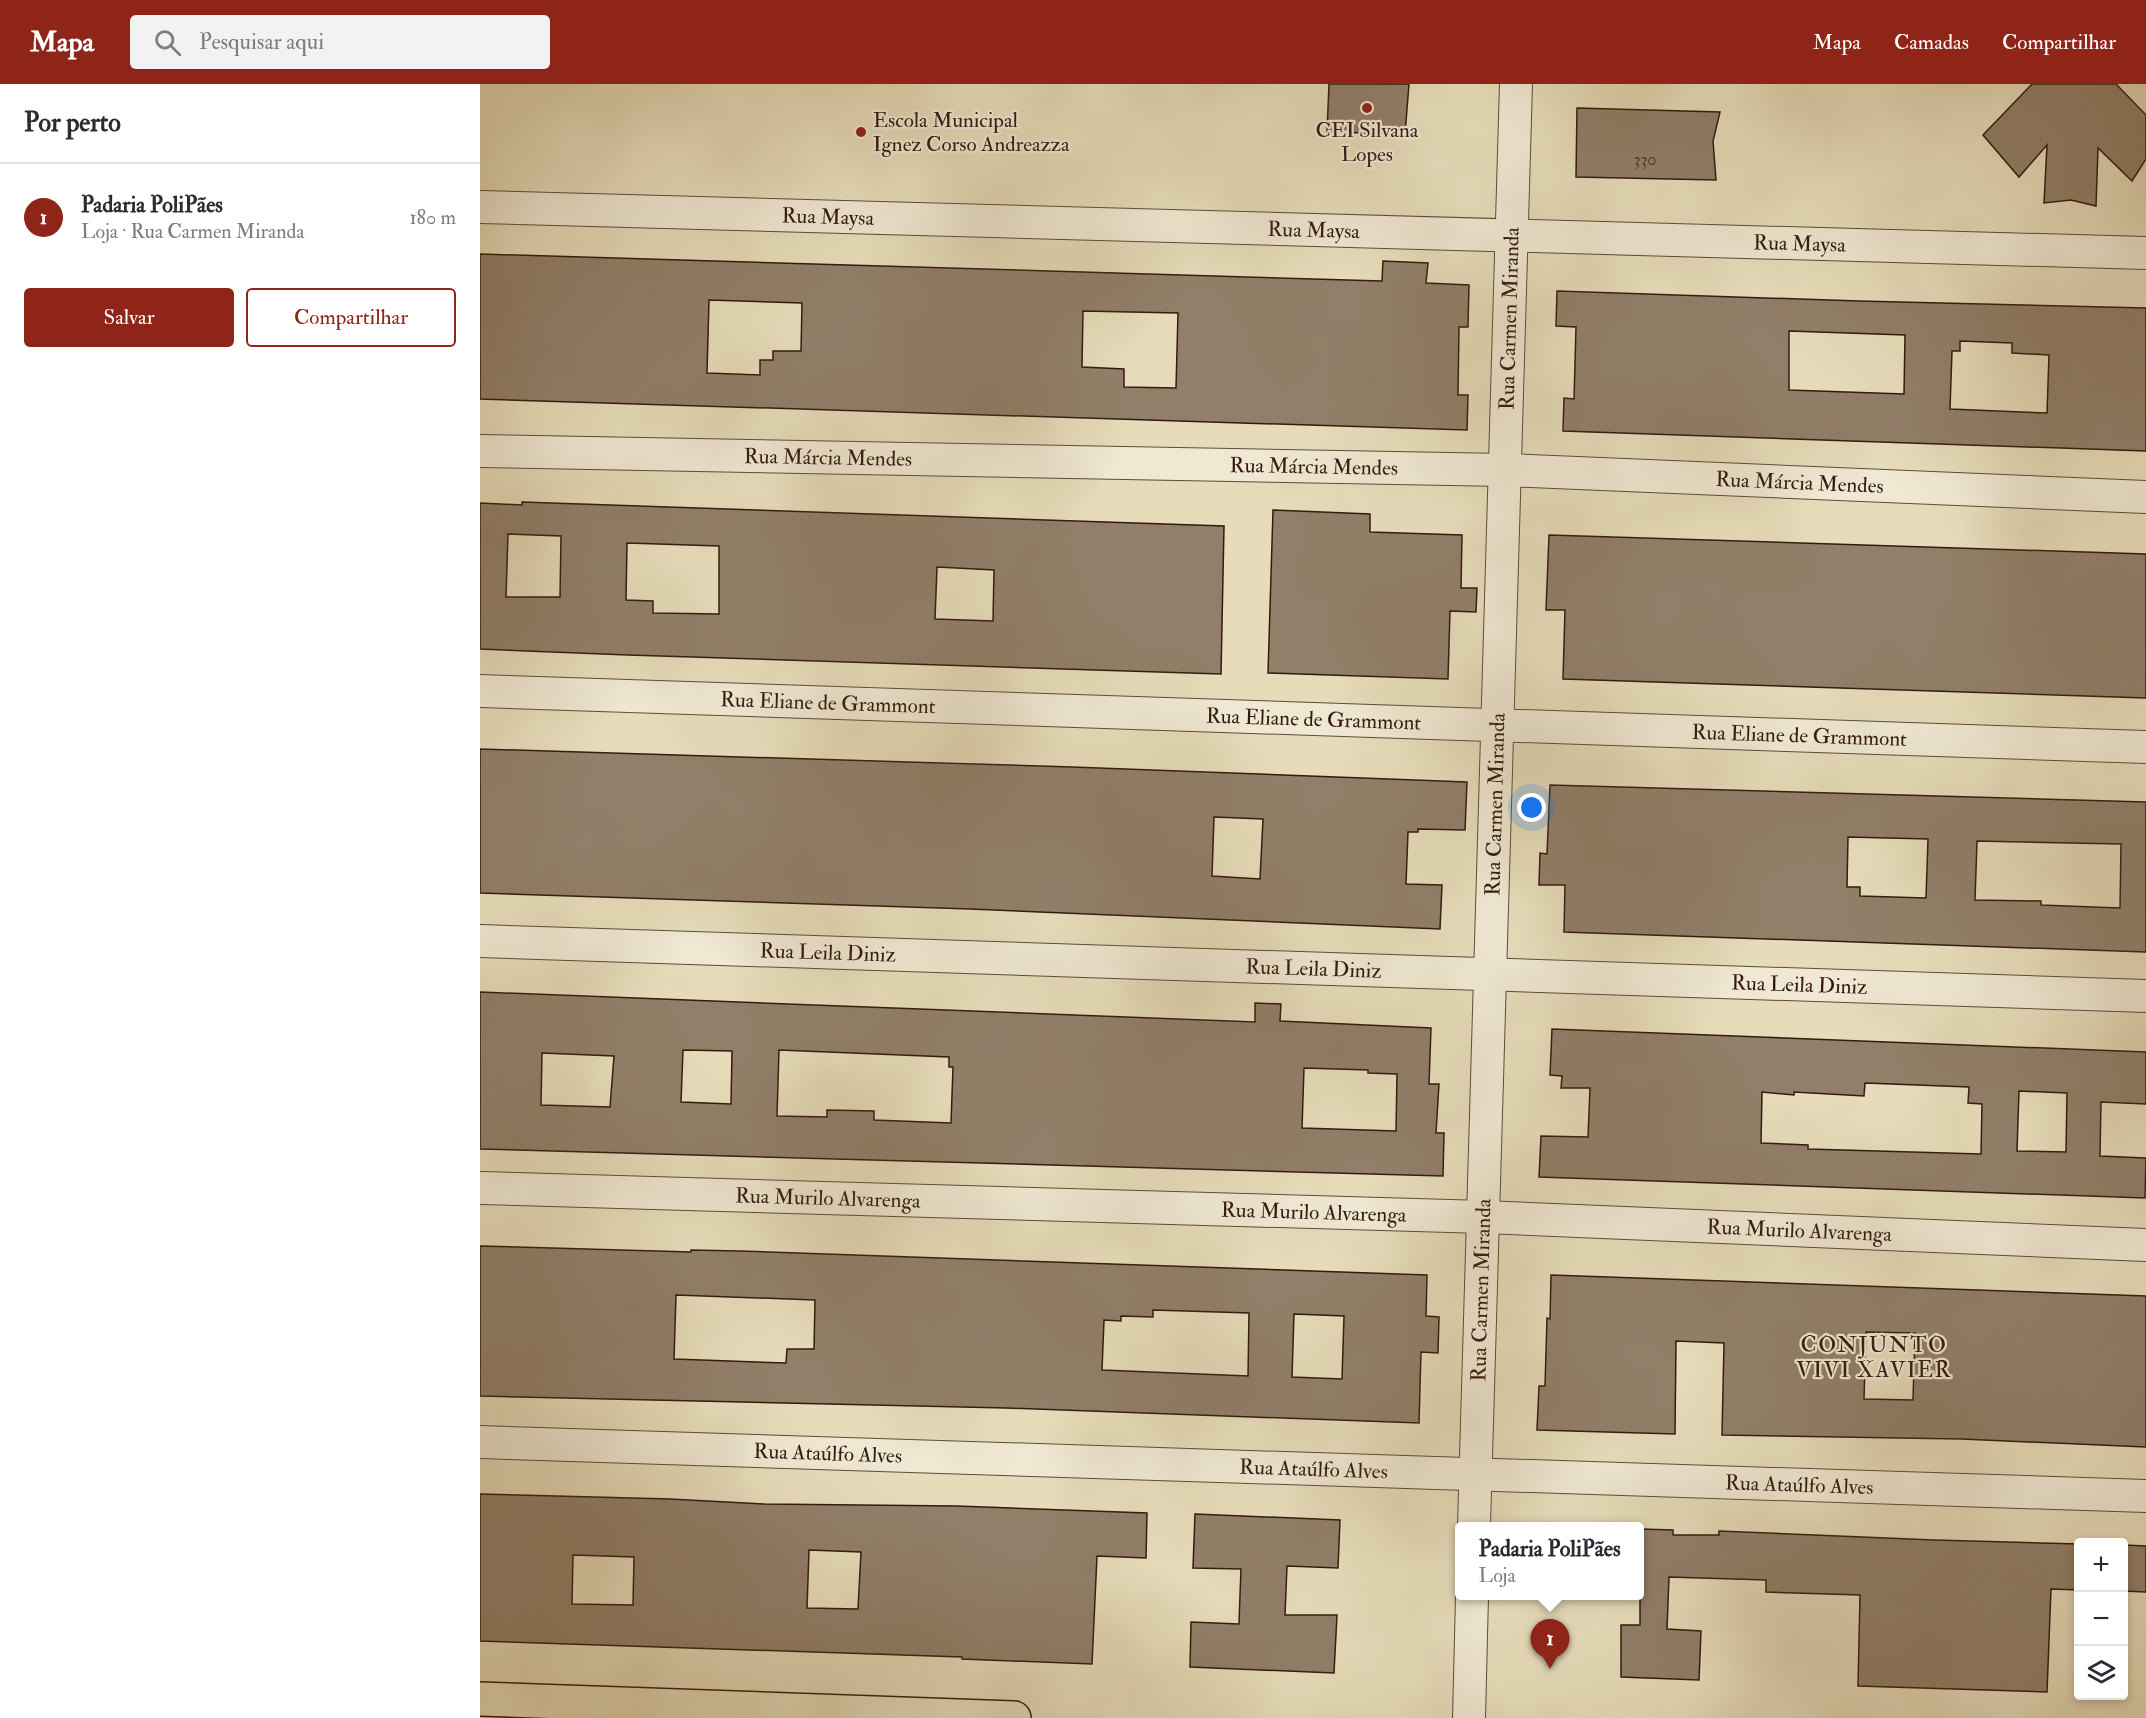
<!DOCTYPE html>
<html lang="pt">
<head>
<meta charset="utf-8">
<style>
	body { margin:0; font-family:"IM FELL Double Pica",serif; background:#f2f2f3; color:#2b2b33 }
	.controls { position:absolute; right:18px; bottom:18px; display:grid; overflow:hidden; border-radius:6px; box-shadow:0 3px 9px #0003 }
	.controls button { width:54px; height:54px; display:grid; place-items:center; padding:0; border:0; border-bottom:2px solid #e1e1e2; background:#fff; color:#2b2b33; font:30px sans-serif }
	.you { position:absolute; left:1052px; top:724px; width:21px; height:21px; margin:-15px; border:4px solid #fff; border-radius:50%; background:#1a73e8; box-shadow:0 0 0 9px #1a73e833 }
	.badge { display:grid; place-items:center; width:39px; height:39px; border-radius:50%; background:#8f2418; color:#fff; font-size:20px; font-weight:700 }
	.pin { position:absolute; translate:-50% -50px; filter:drop-shadow(0 2px 3px #0008) }
	.pin::after { content:''; position:absolute; top:32px; width:21px; height:18px; background:inherit; clip-path:polygon(0 0,100% 0,50% 100%) }
	.popup { position:absolute; left:975px; top:1438px; width:189px; height:78px; box-sizing:border-box; display:grid; place-content:center; border-radius:6px; background:#fff; filter:drop-shadow(0 2px 4px #0005); font-size:20px; white-space:nowrap; color:#7c7c81 }
	.popup b { font-size:22px; color:#2b2b33 }
	.popup::after { content:''; position:absolute; left:50%; top:100%; margin-left:-12px; border:12px solid transparent; border-top-color:#fff }
	.list { margin:0; padding:0; list-style:none }
	h2 { display:flex; justify-content:space-between; align-items:center; height:78px; margin:0; padding:0 24px; font-size:26px }
	h2 small { font-size:20px; font-weight:400; color:#7c7c81 }
	.list li { display:grid; grid-template-columns:39px 1fr auto; gap:18px; align-items:center; box-sizing:border-box; height:108px; padding:0 24px; border-top:2px solid #e1e1e2 }
	.list b { display:block; font-size:22px; white-space:nowrap }
	.list p { margin:0; font-size:20px; white-space:nowrap; color:#7c7c81 }
	.list em { font-size:20px; font-style:normal; color:#7c7c81 }
	.actions { display:flex; gap:12px; padding:18px 24px }
	.actions a { flex:1; padding:14px 0; border:2px solid #8f2418; border-radius:6px; text-align:center; font-size:21px; color:#8f2418 }
	.actions .main { background:#8f2418; color:#fff }
	.icon { flex:none; width:33px; height:33px; fill:none; stroke:currentColor; stroke-width:2; stroke-linecap:round; stroke-linejoin:round }
	.map { position:relative; flex:none; width:1666px; height:1634px; overflow:hidden }
	header { display:flex; align-items:center; gap:36px; box-sizing:border-box; height:84px; padding:0 30px; background:#8f2418; color:#fff }
	header strong { font-size:28px }
	nav { display:flex; gap:33px; margin-inline-start:auto; font-size:21px }
	.search { width:420px; height:54px; background:#f2f2f3; display:flex; align-items:center; gap:15px; box-sizing:border-box; padding:0 21px; border-radius:6px; color:#7c7c81; font-size:22px }
	main { display:flex }
	aside { flex:1; background:#fff }
	.map>svg:first-child { display:block }
</style>
</head>
<body>
<header>
<strong>Mapa</strong>
<div class="search"><svg class="icon" aria-label="search" viewBox="0 0 24 24"><circle cx="10" cy="10" r="6"/><path d="M15 15l6 6"/></svg>Pesquisar aqui</div>
<nav><a>Mapa</a><a>Camadas</a><a>Compartilhar</a></nav>
</header>
<main>
<aside>
<h2>Por perto<small></small></h2>
<ul class="list">
<li><span class="badge">1</span><div><b>Padaria PoliPães</b><p>Loja · Rua Carmen Miranda</p></div><em>180 m</em></li>
</ul>
<div class="actions"><a class="main">Salvar</a><a>Compartilhar</a></div>
</aside>
<div class="map">
<svg width="1666" height="1634" viewBox="0 0 1666 1634">
	<rect width="100%" height="100%" fill="#e6dcba"/>
	<filter id="stains"><feTurbulence type="fractalNoise" baseFrequency=".00333" numOctaves="4"/><feColorMatrix values="0 0 0 0 .2 0 0 0 0 .09 0 0 0 0 .02 0 0 0 .5 -.17"/></filter>
	<radialGradient id="worn" r=".72"><stop offset=".6" stop-color="#630" stop-opacity="0"/><stop offset="1" stop-color="#630" stop-opacity=".3"/></radialGradient>
	<!-- building -->
	<g fill="#917f69" stroke="#341a11" stroke-width="1.5" fill-rule="evenodd">
		<polygon points="849,0 929,0 925,50 847,48"/>
		<polygon points="1552,0 1636,0 1666,31 1666,75 1652,97 1618,64 1616,122 1591,116 1564,119 1567,61 1539,93 1503,51"/>
		<polygon points="1097,24 1240,28 1233,57 1236,96 1096,93"/>
		<path d="M0,170L902,197L903,177L948,179L946,199L989,201L988,243H979L978,311H988L987,346L0,315ZM229,216L322,219L321,267H293V276H280V291L227,289ZM603,227L698,229L696,304L644,303V285L602,283Z"/>
		<path d="M1077,207L1379,217L1666,224V367L1083,347L1084,314L1094,315L1096,243L1076,242ZM1309,247L1425,251L1424,310L1309,306ZM1480,257L1532,259V269L1569,271L1567,329L1470,325L1472,267H1480Z"/>
		<path d="M42,418L744,442L741,590L148,571L0,565V419L42,421ZM28,450L81,452L80,513H26ZM147,459L239,462V530L173,529V517L146,516ZM457,483L514,486L513,537L455,535Z"/>
		<polygon points="793,426 890,430 890,448 982,451 981,504 997,504 996,528 970,527 968,595 788,589"/>
		<polygon points="1069,451 1666,470 1666,614 1083,595 1085,526 1066,526"/>
		<path d="M0,665L592,683L987,698L985,746L938,745V748H928L926,800L962,801L960,845L490,825L0,809ZM734,733L783,735L780,795L732,792Z"/>
		<path d="M1070,701L1666,718V868L1084,848L1085,801H1059L1060,769L1067,770ZM1368,753L1448,755L1446,814L1380,812V803H1367ZM1497,757L1641,760L1640,824L1561,821V817L1495,816Z"/>
		<path d="M0,908L775,938V919L801,920L800,937L951,944L949,1000H959L956,1049H964L963,1092L0,1065ZM203,966L252,967L251,1020L201,1018ZM299,966L469,973V983H473L471,1039L394,1036V1027L347,1026V1033L297,1032ZM62,969L134,972L130,1023L61,1021ZM824,984L888,986V989L917,990L916,1047L822,1044Z"/>
		<path d="M1072,945L1666,968V1020L1621,1018L1620,1072L1666,1074L1665,1114L1059,1093L1061,1052L1108,1053L1110,1004H1081L1082,992L1070,991ZM1385,999L1489,1003L1488,1019L1502,1020L1501,1070L1328,1065V1061L1281,1059L1282,1008L1314,1011V1008L1384,1012ZM1539,1007L1587,1009L1586,1068L1537,1067Z"/>
		<path d="M0,1162L211,1168V1166L260,1167L947,1191L946,1232L959,1233L958,1269L941,1268L939,1339L526,1324L0,1312ZM196,1211L335,1216L334,1265H307L306,1279L194,1275ZM673,1226L769,1229L768,1292L622,1286L624,1236L641,1237V1232L673,1233ZM814,1230L864,1232L862,1295L812,1293Z"/>
		<path d="M1071,1191L1666,1212V1363L1481,1355L1242,1351L1244,1259L1196,1257L1195,1350L1057,1346L1059,1302H1065L1067,1234L1070,1235ZM1386,1248L1435,1249L1433,1316L1384,1315Z"/>
		<path d="M0,1410L190,1415L284,1420L477,1422L667,1429L666,1474L617,1472L612,1580L482,1575V1573L0,1557ZM329,1466L381,1468L378,1525L327,1524ZM93,1471L154,1473L153,1521L92,1520Z"/>
		<polygon points="715,1430 860,1436 858,1484 807,1482 805,1531 857,1531 854,1589 710,1583 711,1538 759,1540 760,1511 761,1485 713,1484"/>
		<polygon points="1160,1445 1193,1446 1193,1451 1239,1451 1239,1447 1454,1456 1599,1460 1599,1506 1571,1505 1567,1608 1378,1602 1380,1511 1286,1508 1286,1496 1189,1493 1187,1545 1221,1547 1219,1596 1141,1593 1141,1541 1160,1541"/>
		<polygon points="1644,1461 1666,1462 1666,1508 1644,1507"/>
	</g>
	<g fill="none" stroke-linecap="round" stroke-linejoin="round">
		<defs>
			<g id="minor">
				<path id="s1" d="M0,123L1666,169"/>
				<path id="s2" d="M0,367L1025,386L1666,413"/>
				<path id="s3" d="M0,607L1666,663"/>
				<path id="s4" d="M0,857L1666,912"/>
				<path id="s5" d="M0,1104L1004,1133L1666,1161"/>
				<path id="s6" d="M0,1358L1666,1412"/>
				<path id="s7" d="M994,1442L1036,0"/>
				<polyline points="989,1634 992,1512"/>
			</g>
			<polyline id="major" points="0,1615 534,1634"/>
		</defs>
		<!-- minor casing -->
		<use href="#minor" stroke="#604a3b" stroke-width="34"/>
		<!-- major casing -->
		<use href="#major" stroke="#341a11" stroke-width="36"/>
		<!-- minor -->
		<use href="#minor" stroke="#efe8d2" stroke-width="32"/>
		<!-- major -->
		<use href="#major" stroke="#e6dcba" stroke-width="33"/>
	</g>
	<!-- markers -->
	<g fill="#8f2418" stroke="#efe8d2" stroke-width="2">
		<circle cx="887" cy="24" r="6"/>
		<circle cx="381" cy="48" r="6"/>
	</g>
	<g text-anchor="middle" dominant-baseline="central" stroke-width="4.5" stroke-linejoin="round" paint-order="stroke">
		<!-- number labels -->
		<g font-size="18" fill="#4b3327">
			<text x="1165" y="75">330</text>
		</g>
		<!-- poi labels -->
		<g font-size="21" fill="#341a11" stroke="#efe8d2" text-anchor="start">
			<text x="393" y="36">Escola Municipal<tspan x="393" dy="24">Ignez Corso Andreazza</tspan></text>
			<text x="887" y="46" text-anchor="middle">CEI Silvana<tspan x="887" dy="24">Lopes</tspan></text>
		</g>
		<!-- street labels -->
		<g font-size="21" fill="#341a11" stroke="#efe8d2">
			<text stroke="none"><textPath href="#s1" startOffset="348">Rua Maysa</textPath></text>
			<text stroke="none"><textPath href="#s1" startOffset="834">Rua Maysa</textPath></text>
			<text stroke="none"><textPath href="#s1" startOffset="1320">Rua Maysa</textPath></text>
			<text stroke="none"><textPath href="#s7" startOffset="1208">Rua Carmen Miranda</textPath></text>
			<text stroke="none"><textPath href="#s2" startOffset="348">Rua Márcia Mendes</textPath></text>
			<text stroke="none"><textPath href="#s2" startOffset="834">Rua Márcia Mendes</textPath></text>
			<text stroke="none"><textPath href="#s2" startOffset="1320">Rua Márcia Mendes</textPath></text>
			<text stroke="none"><textPath href="#s3" startOffset="348">Rua Eliane de Grammont</textPath></text>
			<text stroke="none"><textPath href="#s3" startOffset="834">Rua Eliane de Grammont</textPath></text>
			<text stroke="none"><textPath href="#s3" startOffset="1320">Rua Eliane de Grammont</textPath></text>
			<text stroke="none"><textPath href="#s7" startOffset="722">Rua Carmen Miranda</textPath></text>
			<text stroke="none"><textPath href="#s4" startOffset="348">Rua Leila Diniz</textPath></text>
			<text stroke="none"><textPath href="#s4" startOffset="834">Rua Leila Diniz</textPath></text>
			<text stroke="none"><textPath href="#s4" startOffset="1320">Rua Leila Diniz</textPath></text>
			<text stroke="none"><textPath href="#s5" startOffset="348">Rua Murilo Alvarenga</textPath></text>
			<text stroke="none"><textPath href="#s5" startOffset="834">Rua Murilo Alvarenga</textPath></text>
			<text stroke="none"><textPath href="#s5" startOffset="1320">Rua Murilo Alvarenga</textPath></text>
			<text stroke="none"><textPath href="#s7" startOffset="236">Rua Carmen Miranda</textPath></text>
			<text stroke="none"><textPath href="#s6" startOffset="348">Rua Ataúlfo Alves</textPath></text>
			<text stroke="none"><textPath href="#s6" startOffset="834">Rua Ataúlfo Alves</textPath></text>
			<text stroke="none"><textPath href="#s6" startOffset="1320">Rua Ataúlfo Alves</textPath></text>
		</g>
		<!-- neighbourhood labels -->
		<g font-size="22" letter-spacing="1.5" fill="#341a11" stroke="#efe8d2">
			<text x="1394" y="1261">CONJUNTO<tspan x="1394" dy="25">VIVI XAVIER</tspan></text>
		</g>
	</g>
	<rect width="100%" height="100%" filter="url(#stains)"/>
	<rect width="100%" height="100%" fill="url(#worn)"/>
</svg>
<div class="controls">
<button>+</button>
<button>−</button>
<button><svg class="icon" aria-label="layers" viewBox="0 0 24 24"><path d="M12 4l9 5-9 5-9-5zM3 14l9 5 9-5"/></svg></button>
</div>
<div class="you"></div>
<div class="pin badge" style="left:1070px;top:1585px">1</div>
<div class="popup"><b>Padaria PoliPães</b>Loja</div>
</div>
</main>
</body>
</html>
